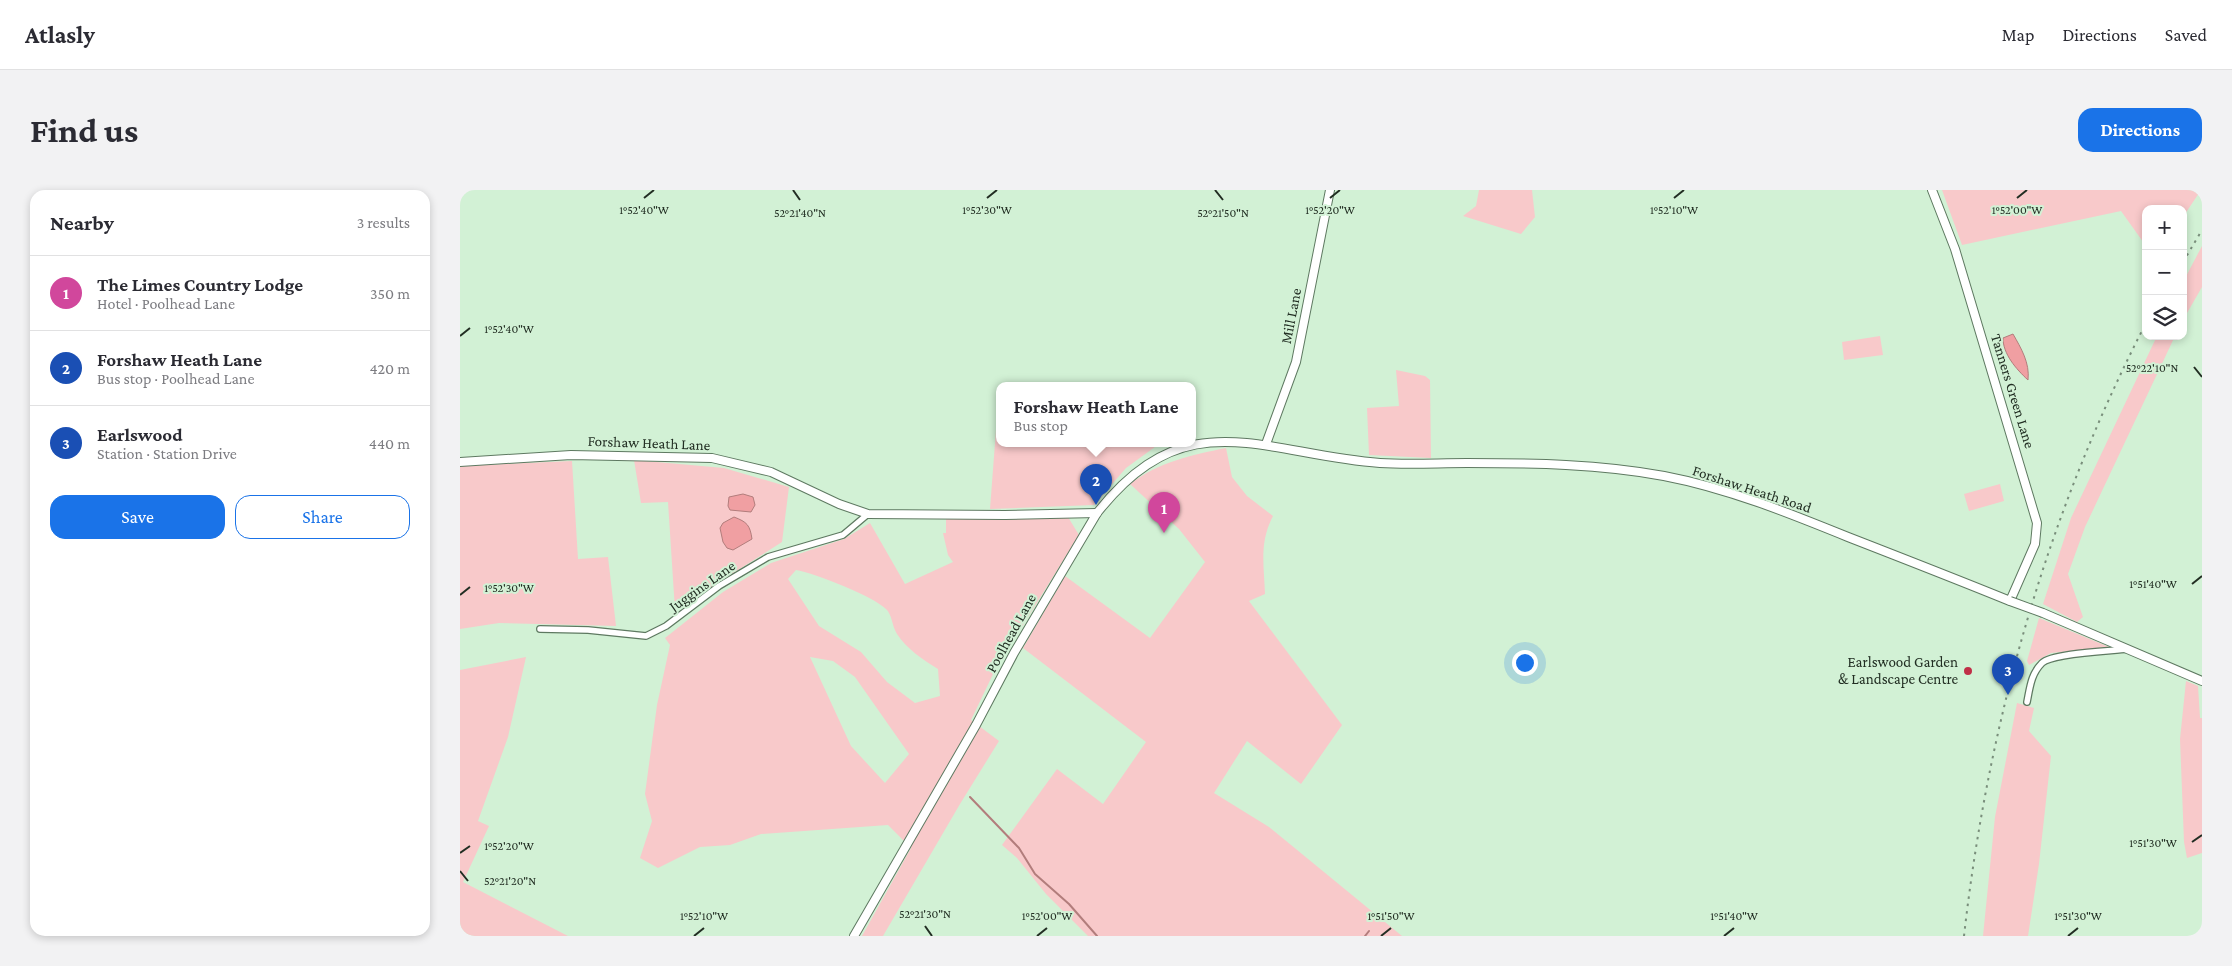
<!DOCTYPE html>
<html lang="en">
<head>
<meta charset="utf-8">
<style>
	body { margin:0; font-family:"Crimson Pro",serif; background:#f2f2f3; color:#2b2b33 }
	.controls { position:absolute; right:15px; top:15px; display:grid; overflow:hidden; border-radius:10px; box-shadow:0 2px 8px #0003 }
	.controls button { width:45px; height:45px; display:grid; place-items:center; padding:0; border:0; border-bottom:1px solid #e1e1e2; background:#fff; color:#2b2b33; font:25px sans-serif }
	.you { position:absolute; left:1064px; top:472px; width:18px; height:18px; margin:-12px; border:4px solid #fff; border-radius:50%; background:#1a73e8; box-shadow:0 0 0 8px #1a73e833 }
	.badge { display:grid; place-items:center; width:32px; height:32px; border-radius:50%; background:#1a73e8; color:#fff; font-size:16px; font-weight:700 }
	.pin { position:absolute; translate:-50% -41px; filter:drop-shadow(0 1px 2px #0008) }
	.pin::after { content:''; position:absolute; top:26px; width:18px; height:15px; background:inherit; clip-path:polygon(0 0,100% 0,50% 100%) }
	.popup { position:absolute; left:536px; top:192px; width:200px; height:65px; box-sizing:border-box; display:grid; place-content:center; border-radius:10px; background:#fff; filter:drop-shadow(0 1px 4px #0005); font-size:16px; white-space:nowrap; color:#7c7c81 }
	.popup b { font-size:19px; color:#2b2b33 }
	.popup::after { content:''; position:absolute; left:50%; top:100%; margin-left:-10px; border:10px solid transparent; border-top-color:#fff }
	.list { margin:0; padding:0; list-style:none }
	h2 { display:flex; justify-content:space-between; align-items:center; height:65px; margin:0; padding:0 20px; font-size:21px }
	h2 small { font-size:16px; font-weight:400; color:#7c7c81 }
	.list li { display:grid; grid-template-columns:32px 1fr auto; gap:15px; align-items:center; box-sizing:border-box; height:75px; padding:0 20px; border-top:1px solid #e1e1e2 }
	.list b { display:block; font-size:19px; white-space:nowrap }
	.list p { margin:0; font-size:16px; white-space:nowrap; color:#7c7c81 }
	.list em { font-size:16px; font-style:normal; color:#7c7c81 }
	.actions { display:flex; gap:10px; padding:15px 20px }
	.actions a { flex:1; padding:11px 0; border:1px solid #1a73e8; border-radius:15px; text-align:center; font-size:18px; color:#1a73e8 }
	.actions .main { background:#1a73e8; color:#fff }
	.icon { flex:none; width:28px; height:28px; fill:none; stroke:currentColor; stroke-width:2; stroke-linecap:round; stroke-linejoin:round }
	.map { position:relative; flex:none; width:1742px; height:746px; overflow:hidden; border-radius:15px }
	header { display:flex; align-items:center; gap:30px; box-sizing:border-box; height:70px; padding:0 25px; background:#fff; border-bottom:1px solid #e1e1e2 }
	header strong { font-size:24px }
	nav { display:flex; gap:28px; margin-inline-start:auto; font-size:18px }
	.intro { display:flex; align-items:center; justify-content:space-between; box-sizing:border-box; height:120px; padding:0 30px }
	h1 { margin:0; font-size:35px }
	.button { padding:12px 22px; border-radius:15px; background:#1a73e8; color:#fff; font-size:18px; font-weight:700 }
	main { display:flex; gap:30px; padding:0 30px }
	aside { flex:1; background:#fff; border-radius:15px; box-shadow:0 2px 8px #0003 }
	.map>svg:first-child { display:block }
</style>
</head>
<body>
<header>
<strong>Atlasly</strong>
<nav><a>Map</a><a>Directions</a><a>Saved</a></nav>
</header>
<div class="intro"><h1>Find us</h1><a class="button">Directions</a></div>
<main>
<aside>
<h2>Nearby<small>3 results</small></h2>
<ul class="list">
<li><span class="badge" style="background:#d1479c">1</span><div><b>The Limes Country Lodge</b><p>Hotel · Poolhead Lane</p></div><em>350 m</em></li>
<li><span class="badge" style="background:#1a4fb4">2</span><div><b>Forshaw Heath Lane</b><p>Bus stop · Poolhead Lane</p></div><em>420 m</em></li>
<li><span class="badge" style="background:#1a4fb4">3</span><div><b>Earlswood</b><p>Station · Station Drive</p></div><em>440 m</em></li>
</ul>
<div class="actions"><a class="main">Save</a><a>Share</a></div>
</aside>
<div class="map">
<svg width="1742" height="746" viewBox="0 0 1742 746">
	<rect width="100%" height="100%" fill="#d2f1d5"/>
	<!-- green -->
	<g fill="#f8c9ca" fill-rule="evenodd">
		<polygon points="1019,0 1072,0 1075,27 1061,44 1003,26 1016,16"/>
		<polygon points="1482,0 1741,0 1723,27 1723,19 1686,19 1686,56 1661,21 1502,55"/>
		<polygon points="1742,56 1742,97 1723,130 1723,92"/>
		<polygon points="1420,146 1423,165 1384,170 1382,152"/>
		<polygon points="1697,146 1715,146 1625,337 1608,384 1623,427 1617,432 1583,414 1611,328"/>
		<polygon points="936,180 965,186 970,190 971,268 909,265 907,218 939,216"/>
		<polygon points="536,240 540,240 540,254 699,254 666,278 634,315 530,319"/>
		<path d="M766,258L772,287L787,306L813,326C799,353 804,374 805,404L789,411L882,535L841,594L787,551L754,603L809,637L942,746H628L586,704L557,668L542,655L597,579L643,614L686,552L563,458L605,386L690,448L745,372L719,339L670,294C699,272 731,265 766,258Z"/>
		<polygon points="174,270 264,278 329,297 322,352 215,420 208,312 181,313"/>
		<polygon points="112,271 118,369 148,367 156,436 39,433 0,439 0,276"/>
		<polygon points="1540,294 1544,311 1509,321 1504,304"/>
		<path d="M608,327L619,345L535,480L511,530L539,551L500,614L423,746H402L451,658L428,635L301,644L270,655L240,657L198,678L180,668L192,631L185,604L197,515L210,455L205,448L263,402L311,373L384,349L410,333L445,394L493,372L488,365L483,343H486V328ZM336,380C354,383 413,406 426,419C432,424 432,436 437,444C447,459 462,469 478,479L480,506L455,513L427,492L401,462L359,436L328,389ZM350,467L373,471L395,487L449,564L425,593L391,556Z"/>
		<polygon points="1579,428 1649,457 1591,463 1569,475 1567,471"/>
		<polygon points="66,467 48,547 18,631 29,636 3,692 108,746 0,746 0,480"/>
		<polygon points="1726,491 1738,496 1740,528 1742,528 1742,663 1727,668 1724,652 1720,549"/>
		<polygon points="1557,513 1574,518 1569,541 1591,566 1579,674 1568,746 1523,746 1535,627"/>
	</g>
	<!-- water -->
	<g fill="#f09fa2" stroke="#b27d7c">
		<path d="M1553,144C1561,158 1570,173 1568,190C1556,179 1543,164 1543,148Z"/>
		<polygon points="283,304 293,307 295,315 291,322 270,320 268,316 269,307"/>
		<path d="M274,327C287,332 290,335 292,349L273,360L267,358L263,352L260,338L263,333Z"/>
	</g>
	<g fill="none" stroke-linecap="round" stroke-linejoin="round">
		<!-- stream -->
		<g stroke="#b27d7c" stroke-width="2">
			<polyline points="510,607 559,658 575,684 609,714 637,746"/>
			<polyline points="905,746 909,741"/>
		</g>
		<defs>
			<g id="minor">
				<polyline points="80,439 128,440 186,446 206,436 259,396 308,367 383,345 408,324"/>
				<path d="M1567,512C1570,497 1571,484 1582,473C1592,463 1651,461 1667,459"/>
			</g>
			<g id="tertiary">
				<polyline points="806,254 836,172 870,0"/>
				<polyline points="0,272 111,265 252,268 311,282 379,314 408,324 545,325 637,323"/>
				<polyline points="1583,423 1742,491"/>
				<path d="M394,746L516,535L554,463L637,323C727,209 801,264 920,273C949,275 978,273 1007,273C1072,273 1140,274 1204,286C1267,298 1329,323 1388,347C1442,368 1496,389 1550,411L1575,354L1577,333L1495,59L1472,0"/>
			</g>
		</defs>
		<!-- minor casing -->
		<use href="#minor" stroke="#5e7961" stroke-width="8"/>
		<!-- tertiary casing -->
		<use href="#tertiary" stroke="#5e7961" stroke-width="10"/>
		<!-- minor -->
		<use href="#minor" stroke="#fff" stroke-width="5.5"/>
		<!-- tertiary -->
		<use href="#tertiary" stroke="#fff" stroke-width="8"/>
		<!-- rail -->
		<g stroke="#798e7b" stroke-width="2" stroke-dasharray="2.5 5" stroke-linecap="butt">
			<polyline points="1723,72 1742,40"/>
			<path d="M1504,746C1528,533 1587,324 1686,133"/>
		</g>
		<defs>
			<polyline id="tertiary-bridge" points="1550,411 1583,423"/>
		</defs>
		<!-- tertiary-bridge casing -->
		<use href="#tertiary-bridge" stroke="#5e7961" stroke-width="10" stroke-linecap="butt"/>
		<!-- tertiary-bridge -->
		<use href="#tertiary-bridge" stroke="#fff" stroke-width="8"/>
	</g>
	<!-- ticks -->
	<path fill="none" stroke="#222e23" stroke-width="2" d="M333,0L340,10M755,0L763,10M184,8L194,0M527,8L537,0M870,8L880,0M1214,8L1224,0M1557,8L1567,0M0,146L10,138M1734,177L1742,187M1732,394L1742,386M0,405L10,397M1732,652L1742,645M0,663L10,656M0,681L8,691M465,736L472,746M234,746L244,738M577,746L587,738M921,746L931,738M1264,746L1274,738M1608,746L1618,738"/>
	<!-- markers -->
	<circle fill="#c02f47" stroke="#d2f1d5" stroke-width="2" cx="1508" cy="481" r="5"/>
	<g text-anchor="middle" dominant-baseline="central" stroke-width="4" stroke-linejoin="round" paint-order="stroke">
		<!-- street labels -->
		<g font-size="15" fill="#222e23" stroke="#d2f1d5">
			<text transform="translate(831 126) rotate(-79)">Mill Lane</text>
			<text transform="translate(1553 201) rotate(73)">Tanners Green Lane</text>
			<text transform="translate(189 253) rotate(2)">Forshaw Heath Lane</text>
			<text transform="translate(1292 299) rotate(18)">Forshaw Heath Road</text>
			<text transform="translate(242 396) rotate(-35)">Juggins Lane</text>
			<text transform="translate(551 443) rotate(-61)">Poolhead Lane</text>
		</g>
		<!-- poi labels -->
		<g font-size="15" fill="#222e23" stroke="#d2f1d5" text-anchor="end">
			<text x="1498" y="472">Earlswood Garden<tspan x="1498" dy="17">&amp; Landscape Centre</tspan></text>
		</g>
	</g>
	<g font-size="12" text-anchor="middle" fill="#222e23" stroke="#d2f1d5" stroke-width="4" stroke-linejoin="round" paint-order="stroke">
		<text x="184" y="24">1°52'40"W</text>
		<text x="527" y="24">1°52'30"W</text>
		<text x="870" y="24">1°52'20"W</text>
		<text x="1557" y="24">1°52'00"W</text>
		<text x="1214" y="24">1°52'10"W</text>
		<text x="340" y="27">52°21'40"N</text>
		<text x="763" y="27">52°21'50"N</text>
		<text x="49" y="143">1°52'40"W</text>
		<text x="1692" y="182">52°22'10"N</text>
		<text x="1693" y="398">1°51'40"W</text>
		<text x="49" y="402">1°52'30"W</text>
		<text x="1693" y="657">1°51'30"W</text>
		<text x="49" y="660">1°52'20"W</text>
		<text x="50" y="695">52°21'20"N</text>
		<text x="465" y="728">52°21'30"N</text>
		<text x="244" y="730">1°52'10"W</text>
		<text x="587" y="730">1°52'00"W</text>
		<text x="931" y="730">1°51'50"W</text>
		<text x="1274" y="730">1°51'40"W</text>
		<text x="1618" y="730">1°51'30"W</text>
	</g>
</svg>
<div class="controls">
<button>+</button>
<button>−</button>
<button><svg class="icon" aria-label="layers" viewBox="0 0 24 24"><path d="M12 4l9 5-9 5-9-5zM3 14l9 5 9-5"/></svg></button>
</div>
<div class="you"></div>
<div class="pin badge" style="left:704px;top:343px;background:#d1479c">1</div>
<div class="pin badge" style="left:636px;top:315px;background:#1a4fb4">2</div>
<div class="popup"><b>Forshaw Heath Lane</b>Bus stop</div>
<div class="pin badge" style="left:1548px;top:505px;background:#1a4fb4">3</div>
</div>
</main>
</body>
</html>
